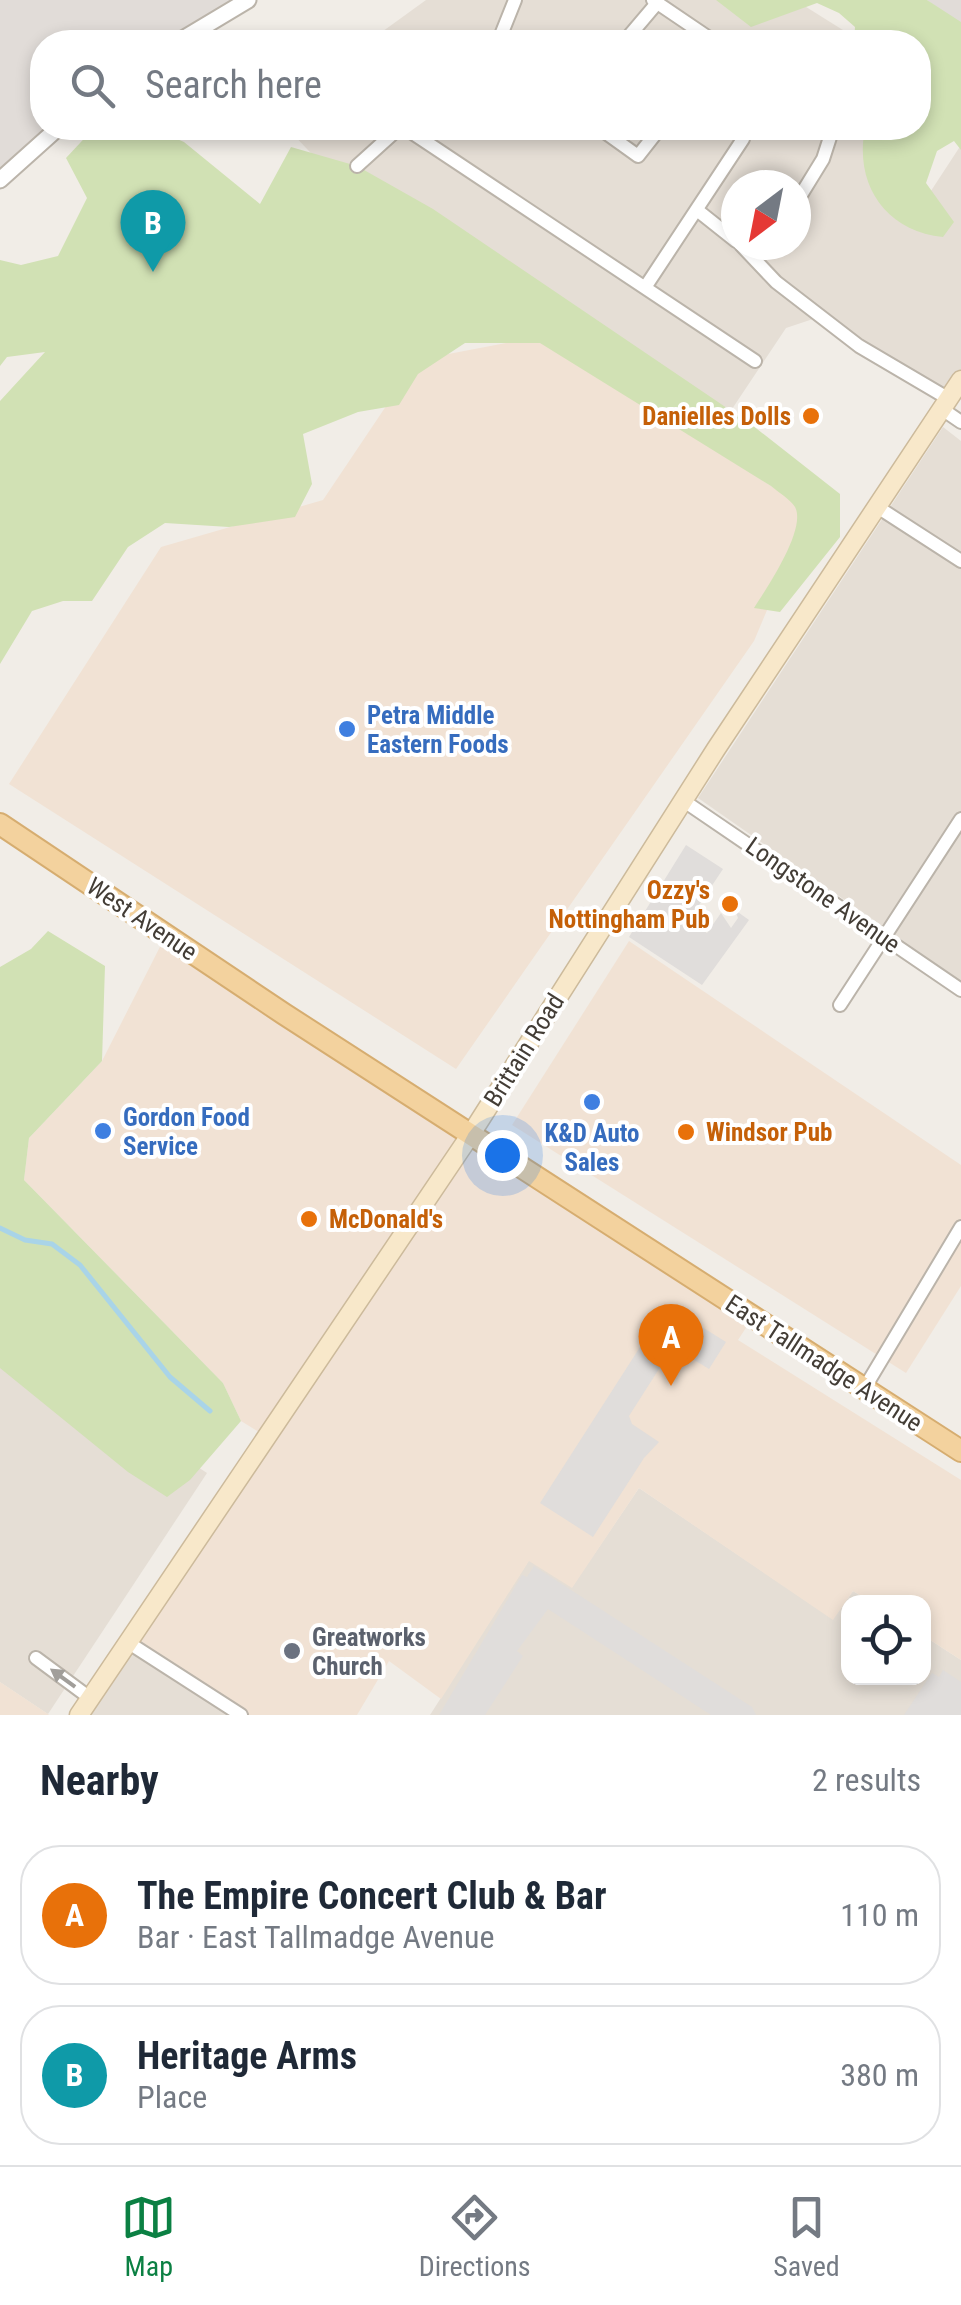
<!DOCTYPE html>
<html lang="en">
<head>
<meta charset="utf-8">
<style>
	body { margin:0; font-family:"Roboto Condensed",sans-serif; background:#f2f2f3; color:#1f2937 }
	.controls { position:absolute; right:30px; bottom:30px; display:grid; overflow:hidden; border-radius:20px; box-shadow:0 5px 15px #0003 }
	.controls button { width:90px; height:90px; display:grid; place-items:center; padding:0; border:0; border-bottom:2px solid #e0e1e3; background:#fff; color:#1f2937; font:50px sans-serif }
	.compass { position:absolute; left:721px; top:170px; width:90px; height:90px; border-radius:50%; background:#fff; box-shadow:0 5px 15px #0003; rotate:212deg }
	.you { position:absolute; left:502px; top:1155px; width:35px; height:35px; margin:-25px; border:8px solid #fff; border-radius:50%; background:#1a73e8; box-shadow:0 0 0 15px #1a73e833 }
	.badge { display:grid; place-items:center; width:65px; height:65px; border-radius:50%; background:#0b8043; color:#fff; font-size:32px; font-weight:700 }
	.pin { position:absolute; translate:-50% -82px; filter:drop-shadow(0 2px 5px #0008) }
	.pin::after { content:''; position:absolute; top:52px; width:35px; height:30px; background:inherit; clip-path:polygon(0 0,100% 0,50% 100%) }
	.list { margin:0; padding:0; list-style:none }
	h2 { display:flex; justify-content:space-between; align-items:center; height:130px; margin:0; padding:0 40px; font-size:42px }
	h2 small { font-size:32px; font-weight:400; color:#747a83 }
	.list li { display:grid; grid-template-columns:65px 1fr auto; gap:30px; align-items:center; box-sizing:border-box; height:140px; margin:0 20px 20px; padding:0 20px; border:2px solid #e0e1e3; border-radius:40px }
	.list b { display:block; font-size:38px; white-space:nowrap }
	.list p { margin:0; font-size:32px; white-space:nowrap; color:#747a83 }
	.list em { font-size:32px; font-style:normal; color:#747a83 }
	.icon { flex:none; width:55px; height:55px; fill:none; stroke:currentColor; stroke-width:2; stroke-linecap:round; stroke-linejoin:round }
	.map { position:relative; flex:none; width:961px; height:1715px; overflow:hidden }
	.search { position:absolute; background:#fff; box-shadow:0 5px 15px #0003; left:30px; right:30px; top:30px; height:110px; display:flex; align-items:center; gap:25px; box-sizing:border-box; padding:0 35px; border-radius:40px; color:#747a83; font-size:38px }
	.sheet { height:450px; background:#fff }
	nav { display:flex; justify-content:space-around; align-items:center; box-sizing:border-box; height:140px; border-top:2px solid #e0e1e3; background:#fff; font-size:28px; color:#747a83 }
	nav a { display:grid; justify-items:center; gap:5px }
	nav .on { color:#0b8043 }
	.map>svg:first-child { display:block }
</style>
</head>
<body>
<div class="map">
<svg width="961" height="1715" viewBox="0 0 961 1715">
	<rect width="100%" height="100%" fill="#f1ede7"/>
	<!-- residential -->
	<g fill="#e5ded5" fill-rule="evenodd">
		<polygon points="426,0 795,0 862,42 368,42"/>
		<path d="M287,128H914L925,200L961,145V380L949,399L822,316L786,328L720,427L348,192ZM736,185H796V245H736Z"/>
		<polygon points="943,427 961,441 961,981 698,798"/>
		<polygon points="0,1338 207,1473 48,1714 0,1682"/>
		<polygon points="639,1488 833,1619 853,1591 871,1602 848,1602 848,1678 924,1678 924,1636 961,1660 961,1715 430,1715 529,1560 572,1587"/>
		<polygon points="130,1649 233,1715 87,1715"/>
	</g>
	<!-- commercial -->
	<g fill="#f1e2d4">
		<polygon points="543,336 809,511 754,641 456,1069 9,784 161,547 323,500 417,360"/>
		<polygon points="166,935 753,1317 738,1340 961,1480 961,1660 924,1636 924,1602 871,1602 853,1591 833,1620 639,1488 572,1588 529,1561 441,1699 389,1661 357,1715 240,1715 129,1643 267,1437 241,1421 223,1383 24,1180 29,1138 102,1061"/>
		<polygon points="629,941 961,1165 961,1286 906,1373 512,1125"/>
		<polygon points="0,1682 48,1714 49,1715 0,1715"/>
	</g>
	<!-- industrial -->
	<g fill="#e1dcd8">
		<polygon points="0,0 248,0 178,42 42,42 42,128 58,128 0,180"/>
		<polygon points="927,0 961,0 961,22 958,23"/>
	</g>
	<!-- green -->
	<g fill="#d1e1b4">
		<path d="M716,0H927L961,22V150L954,141L937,151L926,183L954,222L943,237C885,231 854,184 865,128H918V42H854L855,27L839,13L817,3L751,27Z"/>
		<path d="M94,128H152L184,142L260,204L291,147L357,166L433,209L752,425L840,494V537L780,612L754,608C766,589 807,529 795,507C790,499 778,492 771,486L540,343H465L418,374L399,405L358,412L303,434L312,484L295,517L229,527L165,523L128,547L92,601H63L32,611L0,664V401L45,352L7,357L0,366V260L21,265L58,256L87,198L66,158Z"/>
		<polygon points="48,931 105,966 102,1061 29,1138 24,1180 223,1383 241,1421 190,1480 167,1497 128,1472 0,1368 0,967 31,949"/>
	</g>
	<!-- parking -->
	<g fill="#e0dddb">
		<polygon points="686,845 723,869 689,920 707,933 721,913 731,928 738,918 735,910 749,920 702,985 629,937"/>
		<polygon points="667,1305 726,1342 709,1369 673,1347 629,1416 632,1424 659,1442 644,1458 593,1537 540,1503"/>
		<polygon points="534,1566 752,1707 756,1715 711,1715 548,1609 517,1651 523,1656 485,1715 439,1715 522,1575 527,1577"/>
		<polygon points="943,1670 961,1682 961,1715 904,1715 932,1673 939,1677"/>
	</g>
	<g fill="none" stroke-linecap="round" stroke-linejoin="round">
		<!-- stream -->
		<polyline stroke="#a9d4e8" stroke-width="5" points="0,1228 25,1240 52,1244 80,1265 170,1377 210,1411"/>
		<defs>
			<g id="minor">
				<polyline points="653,0 715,42"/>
				<polyline points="492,42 501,35 515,0"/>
				<polyline points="624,42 657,3"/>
				<polyline points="405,128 755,361"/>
				<polyline points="599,128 638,156 660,128"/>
				<polyline points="357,166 399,128"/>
				<polyline points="796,203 823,159 833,128"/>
				<polyline points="697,210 736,241"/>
				<polyline points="741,245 776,282 859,346 949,399"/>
				<polyline points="646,286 743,139"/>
				<polyline points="942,409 961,422"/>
				<polyline points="879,508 961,561"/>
				<polyline points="684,801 961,990"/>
				<polyline points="840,1005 961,819"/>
				<polyline points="864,1389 961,1227"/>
				<polyline points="129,1643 241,1715"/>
				<polyline points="36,1658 90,1698"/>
			</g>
			<g id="tertiary">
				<polyline points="178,42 248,0"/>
				<polyline points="0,180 58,128"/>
			</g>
			<polyline id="secondary" points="79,1715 471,1134 716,749 961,380"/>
			<polyline id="primary" points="0,824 284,1014 961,1451"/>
		</defs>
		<!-- minor casing -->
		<use href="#minor" stroke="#bbb4aa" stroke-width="16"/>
		<!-- tertiary casing -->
		<use href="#tertiary" stroke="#bbb4aa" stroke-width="19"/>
		<!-- secondary casing -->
		<use href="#secondary" stroke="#ccba9b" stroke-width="21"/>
		<!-- primary casing -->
		<use href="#primary" stroke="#d6ad70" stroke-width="24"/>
		<!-- minor -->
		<use href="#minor" stroke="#fff" stroke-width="12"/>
		<!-- tertiary -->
		<use href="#tertiary" stroke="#fff" stroke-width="15"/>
		<!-- secondary -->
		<use href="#secondary" stroke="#f8e8ca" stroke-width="18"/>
		<!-- primary -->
		<use href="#primary" stroke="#f3d29e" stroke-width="20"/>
	</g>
	<!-- one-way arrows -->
	<defs><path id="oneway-solid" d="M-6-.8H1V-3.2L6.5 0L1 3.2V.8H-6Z" transform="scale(2.5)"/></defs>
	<use fill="#a19e9a" href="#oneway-solid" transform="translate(63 1678) rotate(-144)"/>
	<!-- markers -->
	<g fill="#e8710a" stroke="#fff" stroke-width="4">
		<circle cx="811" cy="416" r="10"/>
		<circle cx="730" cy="904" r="10"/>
		<circle cx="686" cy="1132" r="10"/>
		<circle cx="309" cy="1219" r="10"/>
	</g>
	<g fill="#3f7fe0" stroke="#fff" stroke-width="4">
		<circle cx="347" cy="729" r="10"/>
		<circle cx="592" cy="1102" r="10"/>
		<circle cx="103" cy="1131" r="10"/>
	</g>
	<circle fill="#6b7280" stroke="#fff" stroke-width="4" cx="292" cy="1651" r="10"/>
	<g text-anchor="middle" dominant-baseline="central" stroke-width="8" stroke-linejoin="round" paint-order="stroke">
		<!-- food labels -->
		<g font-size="25" font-weight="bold" fill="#c56008" stroke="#fff" text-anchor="end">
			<text x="791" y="416">Danielles Dolls</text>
			<text x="710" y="890">Ozzy's<tspan x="710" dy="29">Nottingham Pub</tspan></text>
			<text x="706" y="1132" text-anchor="start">Windsor Pub</text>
			<text x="329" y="1219" text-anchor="start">McDonald's</text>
		</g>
		<!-- shop labels -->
		<g font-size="25" font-weight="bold" fill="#366cbe" stroke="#fff" text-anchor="start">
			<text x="367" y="715">Petra Middle<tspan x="367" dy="29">Eastern Foods</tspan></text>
			<text x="123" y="1117">Gordon Food<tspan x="123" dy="29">Service</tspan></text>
			<text x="592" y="1133" text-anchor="middle">K&amp;D Auto<tspan x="592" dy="29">Sales</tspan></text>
		</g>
		<!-- street labels -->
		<g font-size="25" fill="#433d36" stroke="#fff">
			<text transform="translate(823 895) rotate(35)">Longstone Avenue</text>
			<text transform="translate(142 919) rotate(34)">West Avenue</text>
			<text transform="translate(524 1050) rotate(-58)">Brittain Road</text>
			<text transform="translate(824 1363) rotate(33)">East Tallmadge Avenue</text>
		</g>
		<!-- worship labels -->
		<g font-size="25" font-weight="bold" fill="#5b616d" stroke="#fff" text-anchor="start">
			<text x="312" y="1637">Greatworks<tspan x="312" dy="29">Church</tspan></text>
		</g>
	</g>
</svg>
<div class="controls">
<button><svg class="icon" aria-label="locate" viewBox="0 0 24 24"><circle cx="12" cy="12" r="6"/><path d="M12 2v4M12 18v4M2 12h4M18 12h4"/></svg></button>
</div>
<svg class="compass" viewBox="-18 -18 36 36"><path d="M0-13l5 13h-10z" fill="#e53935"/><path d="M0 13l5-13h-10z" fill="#747a83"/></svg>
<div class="you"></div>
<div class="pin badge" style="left:671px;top:1386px;background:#e8710a">A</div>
<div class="pin badge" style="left:153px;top:272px;background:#0f9aa8">B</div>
<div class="search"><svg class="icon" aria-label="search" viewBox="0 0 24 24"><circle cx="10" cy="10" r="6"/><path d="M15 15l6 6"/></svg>Search here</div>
</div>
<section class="sheet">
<h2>Nearby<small>2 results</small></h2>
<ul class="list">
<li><span class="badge" style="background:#e8710a">A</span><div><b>The Empire Concert Club &amp; Bar</b><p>Bar · East Tallmadge Avenue</p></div><em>110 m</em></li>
<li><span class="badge" style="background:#0f9aa8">B</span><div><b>Heritage Arms</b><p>Place</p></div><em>380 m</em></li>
</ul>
</section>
<nav>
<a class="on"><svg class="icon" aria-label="map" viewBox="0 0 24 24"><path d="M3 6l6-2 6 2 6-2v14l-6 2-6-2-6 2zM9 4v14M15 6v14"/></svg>Map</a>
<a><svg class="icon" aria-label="directions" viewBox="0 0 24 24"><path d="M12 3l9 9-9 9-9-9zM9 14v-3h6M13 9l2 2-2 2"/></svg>Directions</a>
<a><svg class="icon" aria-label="saved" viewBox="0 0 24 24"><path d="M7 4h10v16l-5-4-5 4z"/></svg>Saved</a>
</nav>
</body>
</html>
